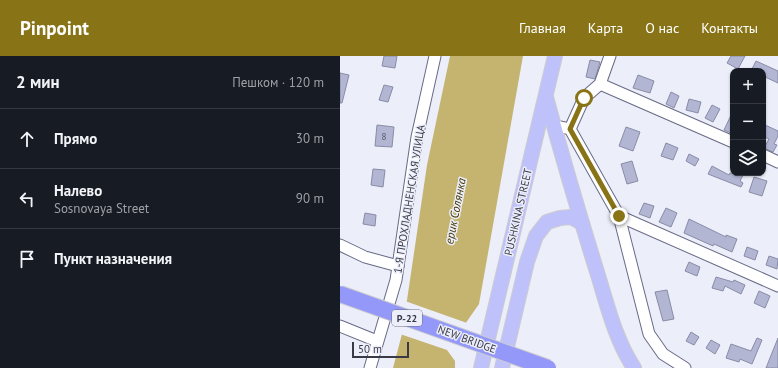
<!DOCTYPE html>
<html lang="ru">
<head>
<meta charset="utf-8">
<style>
	body { margin:0; font-family:"PT Sans",sans-serif; background:#20242c; color:#f1f3f6 }
	.controls { position:absolute; right:12px; top:12px; display:grid; overflow:hidden; border-radius:8px; box-shadow:0 1px 3px #0004 }
	.controls button { width:36px; height:36px; display:grid; place-items:center; padding:0; border:0; border-bottom:1px solid #363941; background:#171b24; color:#f1f3f6; font:20px sans-serif }
	.scale { position:absolute; left:12px; bottom:10px; width:57px; box-sizing:border-box; padding-left:4px; border:2px solid #393a46; border-top:0; font-size:11px; line-height:14px; white-space:nowrap; color:#393a46; -webkit-text-stroke:3px #eceefa; paint-order:stroke }
	.stop { position:absolute; width:12px; height:12px; margin:-9px; border:3px solid #887417; border-radius:50%; background:#fff }
	.stop.end { background:#887417; border-color:#fff; box-shadow:0 1px 4px #0008 }
	.list { margin:0; padding:0; list-style:none }
	h2 { display:flex; justify-content:space-between; align-items:center; height:52px; margin:0; padding:0 16px; font-size:17px }
	h2 small { font-size:13px; font-weight:400; color:#9ea1a6 }
	.list li { display:grid; grid-template-columns:26px 1fr auto; gap:12px; align-items:center; box-sizing:border-box; height:60px; padding:0 16px; border-top:1px solid #363941 }
	.list b { display:block; font-size:15px; white-space:nowrap }
	.list p { margin:0; font-size:13px; white-space:nowrap; color:#9ea1a6 }
	.list em { font-size:13px; font-style:normal; color:#9ea1a6 }
	.icon { flex:none; width:22px; height:22px; fill:none; stroke:currentColor; stroke-width:2; stroke-linecap:round; stroke-linejoin:round }
	.map { position:relative; flex:none; width:438px; height:312px; overflow:hidden }
	header { display:flex; align-items:center; gap:24px; box-sizing:border-box; height:56px; padding:0 20px; background:#887417; color:#fff }
	header strong { font-size:19px }
	nav { display:flex; gap:22px; margin-inline-start:auto; font-size:14px }
	main { display:flex }
	aside { flex:1; background:#171b24 }
	.map>svg:first-child { display:block }
</style>
</head>
<body>
<header>
<strong>Pinpoint</strong>
<nav><a>Главная</a><a>Карта</a><a>О нас</a><a>Контакты</a></nav>
</header>
<main>
<aside>
<h2>2 мин<small>Пешком · 120 m</small></h2>
<ul class="list">
<li><svg class="icon" aria-label="ahead" viewBox="0 0 24 24"><path d="M12 20V5M6 11l6-6 6 6"/></svg><div><b>Прямо</b></div><em>30 m</em></li>
<li><svg class="icon" aria-label="left" viewBox="0 0 24 24"><path d="M17 20v-9H6M10 6l-5 5 5 5"/></svg><div><b>Налево</b><p>Sosnovaya Street</p></div><em>90 m</em></li>
<li><svg class="icon" aria-label="arrive" viewBox="0 0 24 24"><path d="M6 21V4h12l-3 4 3 4H6"/></svg><div><b>Пункт назначения</b></div></li>
</ul>
</aside>
<div class="map">
<svg width="438" height="312" viewBox="0 0 438 312">
	<rect width="100%" height="100%" fill="#eceefa"/>
	<!-- water -->
	<polygon fill="#c4b470" points="110,0 183,0 139,248 107,294 115,305 115,312 53,312 62,278 87,109"/>
	<!-- pier -->
	<polygon fill="#eceefa" points="65,245 127,267 110,295 60,278"/>
	<!-- building -->
	<g fill="#b3b6d3" stroke="#898ca7">
		<polygon points="44,0 57,0 55,12 42,10"/>
		<polygon points="391,0 405,0 398,13 387,7"/>
		<polygon points="250,4 260,6 255,23 246,21"/>
		<polygon points="416,5 438,15 438,27 423,20 423,15 411,15"/>
		<polygon points="0,17 9,19 2,47 0,47"/>
		<polygon points="298,19 314,25 310,37 293,32"/>
		<polygon points="44,29 53,31 48,46 39,44"/>
		<polygon points="331,36 339,40 334,52 326,48"/>
		<polygon points="349,43 361,46 358,57 346,54"/>
		<polygon points="372,49 380,53 373,66 365,62"/>
		<polygon points="393,55 393,78 384,74"/>
		<polygon points="423,68 438,75 438,80 434,88 437,89 433,96 424,92 429,83 423,80"/>
		<polygon points="37,69 54,71 52,91 35,90"/>
		<polygon points="286,71 300,76 293,95 279,90"/>
		<polygon points="326,87 338,92 333,104 321,100"/>
		<polygon points="349,98 359,103 355,110 346,105"/>
		<polygon points="292,105 298,125 287,128 281,108"/>
		<polygon points="372,110 389,119 390,117 404,117 400,125 403,127 401,131 368,118"/>
		<polygon points="33,113 45,114 43,131 31,129"/>
		<polygon points="414,121 427,125 422,140 409,136"/>
		<polygon points="304,147 314,150 310,162 299,158"/>
		<polygon points="326,152 337,157 331,171 319,166"/>
		<polygon points="25,157 36,159 35,170 23,168"/>
		<polygon points="349,163 386,181 386,179 397,183 392,196 374,188 373,190 344,177"/>
		<polygon points="407,191 418,195 415,204 404,200"/>
		<polygon points="429,200 438,203 437,213 426,209"/>
		<polygon points="349,206 360,211 357,220 345,215"/>
		<polygon points="376,221 393,226 394,224 405,229 401,238 385,230 383,235 372,232"/>
		<polygon points="327,234 334,263 323,265 315,236"/>
		<polygon points="419,235 430,240 425,252 414,247"/>
		<polygon points="351,276 359,281 354,289 346,285"/>
		<polygon points="417,282 422,284 412,308 400,303 399,306 386,302 391,288 411,295"/>
		<polygon points="438,282 438,312 426,312"/>
		<polygon points="371,284 380,289 375,298 366,292"/>
	</g>
	<g fill="none" stroke-linecap="round" stroke-linejoin="round">
		<defs>
			<g id="minor">
				<polyline points="260,28 393,86"/>
				<polyline points="215,72 221,71 230,73 279,160 438,230"/>
				<polyline points="230,73 244,42 260,28 270,0"/>
				<polyline points="423,99 438,106"/>
				<polyline points="279,160 309,278 323,298 345,312"/>
				<polyline points="0,189 25,201 58,210"/>
				<polyline points="0,270 37,285"/>
				<polyline points="30,312 56,224 77,81 95,0"/>
			</g>
			<g id="major">
				<path d="M206,41C222,100 239,158 257,216C267,248 275,283 294,312"/>
				<polyline points="141,312 215,0"/>
				<polyline points="162,312 187,206 196,180 207,166 220,162 231,161 242,167"/>
			</g>
		</defs>
		<!-- minor casing -->
		<use href="#minor" stroke="#686b85" stroke-width="13"/>
		<!-- major casing -->
		<use href="#major" stroke="#cccccf" stroke-width="16"/>
		<!-- minor -->
		<use href="#minor" stroke="#fff" stroke-width="11"/>
		<!-- major -->
		<use href="#major" stroke="#bfc1fb" stroke-width="14"/>
		<defs>
			<polyline id="highway-bridge" points="0,238 208,312"/>
		</defs>
		<!-- highway-bridge casing -->
		<use href="#highway-bridge" stroke="#cccccf" stroke-width="18" stroke-linecap="butt"/>
		<!-- highway-bridge -->
		<use href="#highway-bridge" stroke="#9498f8" stroke-width="16"/>
	</g>
	<g fill="none" stroke-linecap="round" stroke-linejoin="round">
		<!-- route -->
		<polyline stroke="#887417" stroke-width="5" points="244,42 230,73 279,160"/>
	</g>
	<g text-anchor="middle" dominant-baseline="central" stroke-width="3" stroke-linejoin="round" paint-order="stroke">
		<!-- number labels -->
		<g font-size="9" fill="#585969">
			<text x="44" y="80">8</text>
		</g>
		<!-- shield labels -->
		<rect fill="#eceefa" stroke="#6f707c" stroke-width="1" x="52" y="254" width="30" height="16" rx="3"/>
		<g font-size="10" font-weight="bold" fill="#393a46">
			<text x="67" y="262">Р-22</text>
		</g>
		<!-- street labels -->
		<g font-size="11" fill="#393a46" stroke="#eceefa">
			<text transform="translate(69 143) rotate(-81)">1-Я ПРОХЛАДНЕНСКАЯ УЛИЦА</text>
			<text transform="translate(178 156) rotate(-77)">PUSHKINA STREET</text>
			<text transform="translate(127 283) rotate(20)">NEW BRIDGE</text>
		</g>
		<!-- water labels -->
		<g font-size="12" font-style="italic" fill="#433700" stroke="#eceefa">
			<text transform="translate(115 155) rotate(-79)">ерик Солянка</text>
		</g>
	</g>
</svg>
<div class="controls">
<button>+</button>
<button>−</button>
<button><svg class="icon" aria-label="layers" viewBox="0 0 24 24"><path d="M12 4l9 5-9 5-9-5zM3 14l9 5 9-5"/></svg></button>
</div>
<div class="scale">50 m</div>
<div class="stop" style="left:244px;top:42px"></div>
<div class="stop end" style="left:279px;top:160px"></div>
</div>
</main>
</body>
</html>
